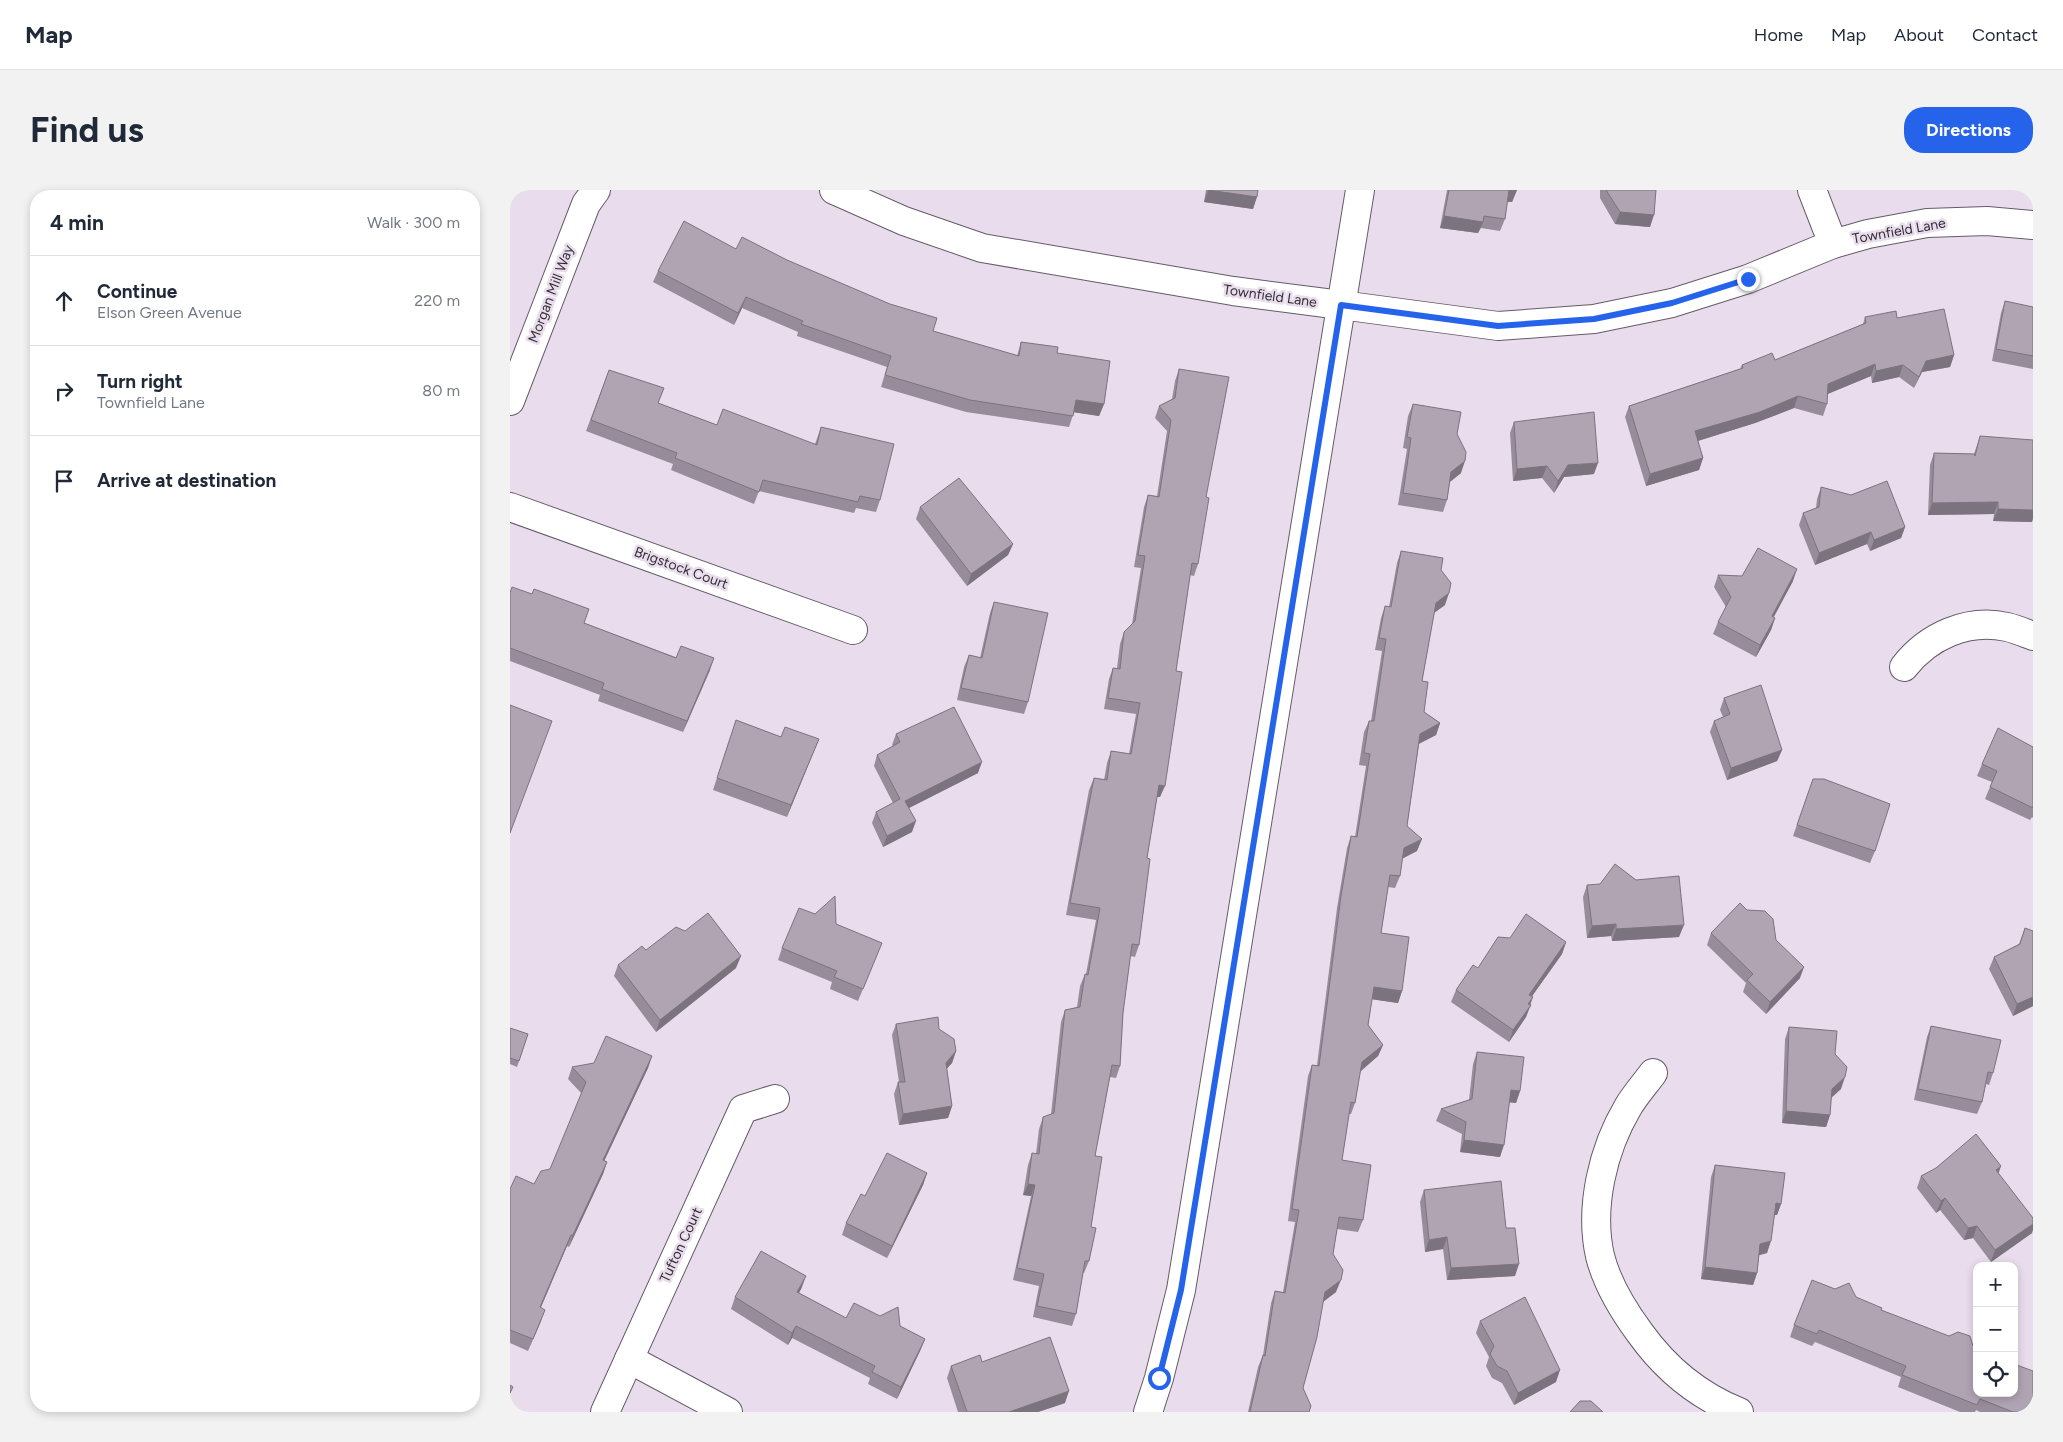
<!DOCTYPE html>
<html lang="en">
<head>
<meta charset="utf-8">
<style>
	body { margin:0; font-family:Figtree,sans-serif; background:#f2f2f3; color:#1f2937 }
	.controls { position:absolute; right:15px; bottom:15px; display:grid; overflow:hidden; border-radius:10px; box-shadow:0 2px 8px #0003 }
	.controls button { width:45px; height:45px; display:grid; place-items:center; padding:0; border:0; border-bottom:1px solid #e0e1e3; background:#fff; color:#1f2937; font:25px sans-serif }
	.stop { position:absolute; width:15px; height:15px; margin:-11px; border:4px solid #2563eb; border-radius:50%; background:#fff }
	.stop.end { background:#2563eb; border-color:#fff; box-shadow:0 1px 5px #0008 }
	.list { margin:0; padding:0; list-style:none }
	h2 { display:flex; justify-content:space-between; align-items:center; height:65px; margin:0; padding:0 20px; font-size:21px }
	h2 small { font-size:16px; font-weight:400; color:#747a83 }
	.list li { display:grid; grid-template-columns:32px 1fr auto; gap:15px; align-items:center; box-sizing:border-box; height:90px; padding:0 20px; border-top:1px solid #e0e1e3 }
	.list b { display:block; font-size:19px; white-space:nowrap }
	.list p { margin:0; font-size:16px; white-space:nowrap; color:#747a83 }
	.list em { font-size:16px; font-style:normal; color:#747a83 }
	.icon { flex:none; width:28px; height:28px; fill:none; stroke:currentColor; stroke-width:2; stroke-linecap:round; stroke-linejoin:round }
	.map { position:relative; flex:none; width:1523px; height:1222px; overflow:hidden; border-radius:20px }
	header { display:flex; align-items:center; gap:30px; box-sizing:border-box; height:70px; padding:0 25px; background:#fff; border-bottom:1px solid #e0e1e3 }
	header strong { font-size:24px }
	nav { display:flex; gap:28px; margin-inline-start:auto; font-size:18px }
	.intro { display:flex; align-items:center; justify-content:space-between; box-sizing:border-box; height:120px; padding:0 30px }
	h1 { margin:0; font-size:35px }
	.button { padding:12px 22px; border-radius:20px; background:#2563eb; color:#fff; font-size:18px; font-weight:700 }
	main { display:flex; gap:30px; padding:0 30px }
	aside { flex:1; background:#fff; border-radius:20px; box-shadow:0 2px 8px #0003 }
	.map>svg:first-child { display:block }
</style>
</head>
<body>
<header>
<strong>Map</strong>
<nav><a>Home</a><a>Map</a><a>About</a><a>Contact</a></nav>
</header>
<div class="intro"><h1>Find us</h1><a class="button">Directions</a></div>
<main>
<aside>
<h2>4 min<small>Walk · 300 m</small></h2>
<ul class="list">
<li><svg class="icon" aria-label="ahead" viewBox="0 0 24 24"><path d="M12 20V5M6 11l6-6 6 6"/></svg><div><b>Continue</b><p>Elson Green Avenue</p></div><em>220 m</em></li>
<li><svg class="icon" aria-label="right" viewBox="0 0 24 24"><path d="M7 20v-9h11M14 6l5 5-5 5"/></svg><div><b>Turn right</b><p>Townfield Lane</p></div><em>80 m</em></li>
<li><svg class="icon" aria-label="arrive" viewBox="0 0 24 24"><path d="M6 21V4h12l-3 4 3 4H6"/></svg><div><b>Arrive at destination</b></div></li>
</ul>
</aside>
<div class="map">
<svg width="1523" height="1222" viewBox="0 0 1523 1222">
	<rect width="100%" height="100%" fill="#e9dded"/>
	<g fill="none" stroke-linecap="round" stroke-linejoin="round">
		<defs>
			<g id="street">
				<polyline points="1302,0 1323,54"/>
				<polyline points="831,115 988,136 1084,129 1162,113 1238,89 1323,54 1358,44 1417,33 1477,31 1523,35"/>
				<polyline points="0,211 76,14 86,0"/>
				<polyline points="0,317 343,440"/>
				<path d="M1394,477C1418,446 1458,428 1497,437C1506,439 1515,443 1523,446"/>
				<path d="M1143,883C1135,894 1125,905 1118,917C1093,959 1079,1017 1090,1066C1097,1094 1113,1120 1130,1143C1155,1178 1189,1206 1229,1222"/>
				<polyline points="119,1169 218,1222"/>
				<polyline points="95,1222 233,919 265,909"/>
			</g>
			<g id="secondary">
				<polyline points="324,0 394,31 472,58 723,101 831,115"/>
				<polyline points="638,1222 649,1188 671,1100 850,0"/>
			</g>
		</defs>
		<!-- street casing -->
		<use href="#street" stroke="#655b68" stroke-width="30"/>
		<!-- secondary casing -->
		<use href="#secondary" stroke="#655b68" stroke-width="30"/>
		<!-- street -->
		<use href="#street" stroke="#fff" stroke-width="28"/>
		<!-- secondary -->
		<use href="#secondary" stroke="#fff" stroke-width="28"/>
	</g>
	<!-- wall -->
	<g fill="#978d9a">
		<polygon points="696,0 748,0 743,19 694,12"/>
		<polygon points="937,0 1007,0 1002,12 997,12 995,29 990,41 971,38 968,43 930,38"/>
		<polygon points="1090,0 1146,0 1140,37 1105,34 1090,8"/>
		<polygon points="226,59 277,70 423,141 507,166 511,152 547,163 594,214 589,226 564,222 559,237 456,222 371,197 377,177 287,146 288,142 232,118 224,135 143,92 148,81"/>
		<polygon points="1495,111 1523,117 1523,179 1482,171 1491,123"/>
		<polygon points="1355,127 1387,128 1444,165 1440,177 1412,182 1404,198 1389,187 1362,193 1361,186 1317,204 1317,214 1313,226 1284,218 1245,233 1188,251 1193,268 1189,280 1136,296 1115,227 1119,216 1230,179 1232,175 1265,170 1353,134"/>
		<polygon points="669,179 696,307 688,374 684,386 680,385 666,481 650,607 647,607 637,668 629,755 625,767 620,766 613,823 610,876 606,888 600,887 585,966 579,1071 574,1083 573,1083 566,1124 562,1136 523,1127 529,1096 503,1090 521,1006 513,1005 518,975 522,963 526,964 529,939 533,927 541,924 551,832 555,820 567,817 570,796 575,784 576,784 586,730 556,725 579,600 584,588 594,590 597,573 601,561 619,564 626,524 594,519 599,489 603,478 607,478 610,454 614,442 622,434 631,378 624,377 634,317 638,305 647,306 657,241 645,228 649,216 662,209 665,191"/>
		<polygon points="99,180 148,213 207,235 305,254 311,237 370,310 366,322 346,318 344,323 249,301 244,314 161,280 163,274 76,241"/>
		<polygon points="903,214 947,244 951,283 940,292 937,310 933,322 888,315 897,259 893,258 898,226"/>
		<polygon points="1004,232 1084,284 1054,287 1044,303 1032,288 1003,291 1000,243"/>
		<polygon points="1470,246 1522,332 1483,331 1484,324 1418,325 1420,275 1424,263 1464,264"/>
		<polygon points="1311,297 1395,337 1391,348 1360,361 1357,354 1305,375 1289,335 1293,323 1306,318 1307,309"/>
		<polygon points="410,317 503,354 498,365 457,396 406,329"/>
		<polygon points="891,361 931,380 935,415 924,423 912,491 914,522 930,533 926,545 909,554 897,636 907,661 892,668 890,686 885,698 878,697 871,743 892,801 888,813 862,809 858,835 873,855 868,866 850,882 845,913 841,924 839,924 832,970 853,1030 848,1042 827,1039 823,1064 826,1102 813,1112 793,1198 799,1222 738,1222 748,1177 753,1165 761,1113 765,1101 773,1102 785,1032 778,1031 798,886 802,875 807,875 827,718 837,658 841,646 845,647 856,576 849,575 854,542 859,531 861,531 872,461 865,460 871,428 875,416 879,417 887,373"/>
		<polygon points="1208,385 1283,391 1263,427 1265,428 1261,440 1246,467 1203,444 1208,432 1216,417 1204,397"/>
		<polygon points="0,403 74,433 200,480 173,542 88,511 90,505 0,471"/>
		<polygon points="484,412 518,512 514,524 447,510 454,477 459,465 470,468 480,423"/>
		<polygon points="1214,508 1272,560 1267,571 1217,590 1200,542 1204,531 1213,527 1210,520"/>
		<polygon points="226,530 271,547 309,549 277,627 203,600"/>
		<polygon points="386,544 468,583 399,618 402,642 373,657 362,633 366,622 383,613 364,576 367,565 383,556 382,555"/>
		<polygon points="1523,557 1523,628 1522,627 1520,630 1475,609 1482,592 1467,586 1472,574"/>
		<polygon points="1303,589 1365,661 1360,673 1283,646"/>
		<polygon points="1077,695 1169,747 1102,751 1101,746 1077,748 1073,707"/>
		<polygon points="305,724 326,734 367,765 348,811 320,799 322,792 268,770 272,758"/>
		<polygon points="1515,738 1523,741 1523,816 1503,826 1479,779 1484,767 1509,754"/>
		<polygon points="1201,743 1266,750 1290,788 1256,824 1233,802 1236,793 1197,755"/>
		<polygon points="1056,752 1052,764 1022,806 1020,815 1021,815 1016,827 999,852 941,812 946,800 968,778"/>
		<polygon points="136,760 226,778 146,842 104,786 108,775"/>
		<polygon points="386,834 429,839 446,861 442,873 436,879 442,916 438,928 389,935 384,904 388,892 389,892 382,845"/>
		<polygon points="1421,836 1483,883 1479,895 1476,894 1472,912 1467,924 1404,910 1417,847"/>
		<polygon points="1279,837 1325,864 1331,899 1321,907 1320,925 1316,937 1272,933 1275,849"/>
		<polygon points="0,838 18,844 7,877 0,874"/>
		<polygon points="967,862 1010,901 1006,913 999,912 990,967 950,962 952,944 926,931 931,919 959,910 963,874"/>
		<polygon points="142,866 138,878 94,971 97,972 93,984 59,1057 57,1056 31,1117 31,1131 18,1161 0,1153 0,999 24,994 40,979 72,904 58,889 62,877"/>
		<polygon points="1205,975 1271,1014 1267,1025 1264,1025 1257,1063 1249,1065 1247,1083 1243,1095 1191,1089 1201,987"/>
		<polygon points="417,983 413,995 377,1068 332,1045 336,1033 355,1006"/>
		<polygon points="1488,984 1522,1043 1481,1072 1463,1048 1454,1050 1430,1020 1426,1023 1407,998 1411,986"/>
		<polygon points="914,1000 996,1038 1005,1086 937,1090 933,1059 915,1062 910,1012"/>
		<polygon points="292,1097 289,1103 336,1128 390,1136 415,1149 410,1161 387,1209 358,1194 360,1188 282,1148 278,1155 221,1119 225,1107"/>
		<polygon points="1325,1099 1346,1107 1371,1120 1463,1156 1523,1222 1470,1222 1466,1220 1465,1222 1450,1222 1388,1197 1391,1187 1305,1152 1302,1156 1280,1147 1284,1135"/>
		<polygon points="970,1131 1046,1192 1004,1215 992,1193 982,1188 976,1176 979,1167 966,1143"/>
		<polygon points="472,1172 555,1213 528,1222 448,1222 437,1188 441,1176"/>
	</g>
	<!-- shaded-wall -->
	<g fill="#7b737d">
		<polygon points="698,0 747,7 743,19 694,12"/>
		<polygon points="999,0 1007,0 1002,12 995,11"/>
		<polygon points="1110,22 1144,25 1140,37 1105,34"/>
		<polygon points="934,26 973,32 968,43 930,38"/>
		<polygon points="236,107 232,118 224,135 228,123"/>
		<polygon points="1444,165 1440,177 1412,182 1404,198 1409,187 1416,171"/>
		<polygon points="1365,174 1361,186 1313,206 1318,194"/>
		<polygon points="1393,175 1389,187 1362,193 1366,181"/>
		<polygon points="1288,206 1284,218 1245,233 1181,253 1185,241"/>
		<polygon points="566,210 594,214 589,226 562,222"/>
		<polygon points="1193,268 1189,280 1136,296 1140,284"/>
		<polygon points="955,271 951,283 937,294 941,282"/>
		<polygon points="1088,273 1084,284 1054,287 1044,303 1048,291 1058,275"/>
		<polygon points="1037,276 1032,288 1003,291 1007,279"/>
		<polygon points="1488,312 1484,324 1418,325 1422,313"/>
		<polygon points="1488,319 1523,320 1523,329 1522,332 1483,331"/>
		<polygon points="1395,337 1391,348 1360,361 1364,350"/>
		<polygon points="1361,342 1357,354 1305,375 1309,363"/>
		<polygon points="503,354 498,365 457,396 461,384"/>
		<polygon points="1287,379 1283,391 1258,438 1262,426"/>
		<polygon points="939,403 935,415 921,425 926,413"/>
		<polygon points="1265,428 1261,440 1246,467 1250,455"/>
		<polygon points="204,468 200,480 173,542 177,531"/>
		<polygon points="930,533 926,545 906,555 910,544"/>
		<polygon points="309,549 304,561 277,627 281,615"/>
		<polygon points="1272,560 1267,571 1217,590 1221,578"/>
		<polygon points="472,572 468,583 391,622 395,611"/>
		<polygon points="649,595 655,596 650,607 645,607"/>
		<polygon points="406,631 402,642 373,657 377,646"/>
		<polygon points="912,649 907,661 890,670 894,658"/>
		<polygon points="1106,734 1101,746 1077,748 1082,736"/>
		<polygon points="1174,735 1169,747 1102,751 1106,739"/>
		<polygon points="1056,752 1052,764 1015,816 1019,805"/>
		<polygon points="231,766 226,778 146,842 150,830"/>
		<polygon points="1294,777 1290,788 1256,824 1260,812"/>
		<polygon points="864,797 892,801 888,813 860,809"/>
		<polygon points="1023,807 1016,827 999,852 1003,840"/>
		<polygon points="1523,807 1523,816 1503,826 1507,814"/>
		<polygon points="873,855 868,866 847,884 852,872"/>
		<polygon points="446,861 442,873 431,885 436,873"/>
		<polygon points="142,866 138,878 89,982 93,970"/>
		<polygon points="1335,887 1331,899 1318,911 1322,899"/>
		<polygon points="1001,900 1010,901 1006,913 997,912"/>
		<polygon points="442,916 438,928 389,935 393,924"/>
		<polygon points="1276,921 1320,925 1316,937 1272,933"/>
		<polygon points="954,950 994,955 990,967 950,962"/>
		<polygon points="97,972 93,984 59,1057 63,1045"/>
		<polygon points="1491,976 1487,988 1486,980"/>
		<polygon points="417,983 413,995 377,1068 382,1056"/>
		<polygon points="518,994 525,995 521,1006 513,1005"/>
		<polygon points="1435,1008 1430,1020 1426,1023 1431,1011"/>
		<polygon points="1266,1013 1271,1014 1267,1025 1261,1025"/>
		<polygon points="1523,1034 1523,1040 1522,1043 1481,1072 1485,1060"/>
		<polygon points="1467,1036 1463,1048 1454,1050 1458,1038"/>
		<polygon points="61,1045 57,1056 26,1129 30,1117"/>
		<polygon points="937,1047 933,1059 915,1062 919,1050"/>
		<polygon points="1261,1051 1257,1063 1246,1066 1250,1054"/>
		<polygon points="1009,1074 1005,1086 937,1090 941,1078"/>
		<polygon points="1195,1077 1247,1083 1243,1095 1191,1089"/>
		<polygon points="296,1086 292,1097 283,1114 287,1102"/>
		<polygon points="831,1090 826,1102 810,1114 815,1102"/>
		<polygon points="35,1120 31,1131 18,1161 23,1149"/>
		<polygon points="286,1136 282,1148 278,1155 282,1143"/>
		<polygon points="415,1149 410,1161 387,1209 391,1197"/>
		<polygon points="1050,1180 1046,1192 1004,1215 1008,1203"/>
		<polygon points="559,1201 555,1213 528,1222 499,1222"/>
	</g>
	<!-- building -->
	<g fill="#b0a4b3" stroke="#7b737d">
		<polygon points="698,0 748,0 747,7"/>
		<polygon points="939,0 999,0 995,29 974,26 973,32 934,26"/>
		<polygon points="1096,0 1146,0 1144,25 1110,22"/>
		<polygon points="174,31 226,59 232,47 277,70 380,114 427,128 423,141 509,166 511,152 548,157 547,163 600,171 594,214 566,210 563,226 460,210 375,185 381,166 291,134 293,131 236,107 228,123 148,81"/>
		<polygon points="1495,111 1523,117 1523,166 1486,159"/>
		<polygon points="1434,119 1444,165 1416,171 1409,187 1393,175 1366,181 1365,174 1318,194 1317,214 1288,206 1250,222 1185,241 1193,268 1140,284 1119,216 1233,178 1232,175 1262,163 1265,170 1356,133 1355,127 1386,121 1387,128"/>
		<polygon points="669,179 719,187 696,307 699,308 688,374 682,373 666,481 672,482 655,596 649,595 637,668 640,669 629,755 622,754 613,823 610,876 602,875 585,966 592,967 581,1037 586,1038 579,1071 575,1071 566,1124 527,1116 534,1084 507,1078 525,995 518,994 522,963 529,964 533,927 544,923 555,820 570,817 575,784 578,785 590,718 560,713 584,588 597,590 601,561 621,564 630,513 598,508 603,478 610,479 614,442 625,431 635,366 628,365 638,305 649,307 661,230 649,216 665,208"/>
		<polygon points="99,180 154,198 148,213 207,235 213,219 307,255 311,237 384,254 370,310 350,306 348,312 253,290 249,302 165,268 167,263 81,230"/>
		<polygon points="903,214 951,222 947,244 956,262 955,271 941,282 937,310 893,303 901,248 897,247"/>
		<polygon points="1084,222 1088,273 1058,275 1048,291 1037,276 1007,279 1004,232"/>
		<polygon points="1470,246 1523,250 1523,320 1488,319 1488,312 1422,313 1424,263 1465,264 1465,266"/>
		<polygon points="449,288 503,354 461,384 410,317"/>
		<polygon points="1377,291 1395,337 1364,350 1361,342 1309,363 1293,323 1309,317 1311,297 1341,305"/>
		<polygon points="1248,358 1287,379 1262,426 1265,428 1250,455 1208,432 1221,407 1208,385 1232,386"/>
		<polygon points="891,361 933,368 931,380 941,393 939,403 926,413 912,491 918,492 914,522 930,533 910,544 897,636 912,649 894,658 890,686 880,685 871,743 899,747 892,801 864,797 858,835 873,855 852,872 845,913 841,912 832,970 861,975 853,1030 829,1027 823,1064 833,1080 831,1090 815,1102 807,1147 793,1198 801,1216 799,1222 740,1222 753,1165 755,1166 765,1101 775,1103 789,1020 782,1019 802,875 809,876 831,706 841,646 847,647 860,564 854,563 859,531 864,531 876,449 869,448 875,416 881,417"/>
		<polygon points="2,397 22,404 24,399 79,419 74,433 166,468 171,456 204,468 177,531 92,499 94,493 0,458 0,403"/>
		<polygon points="484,412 538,423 518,512 451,498 459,465 472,468"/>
		<polygon points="1251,495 1272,560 1221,578 1204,531 1220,524 1214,508"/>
		<polygon points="0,515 42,531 0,643"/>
		<polygon points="444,517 472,572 395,611 406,631 377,646 366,622 390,609 367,565 390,552 386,544"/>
		<polygon points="226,530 271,547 275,537 309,549 281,615 207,588"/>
		<polygon points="1488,538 1523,557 1523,618 1480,597 1487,581 1472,574"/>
		<polygon points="1303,589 1314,589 1380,614 1365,661 1287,635"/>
		<polygon points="1105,674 1126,690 1169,686 1174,735 1106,739 1106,734 1082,736 1077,695 1090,694"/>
		<polygon points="325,706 326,734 372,753 353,799 324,787 327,781 272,758 289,718 305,724"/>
		<polygon points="1230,713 1237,720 1255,721 1263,729 1266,750 1294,777 1260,812 1237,790 1243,784 1201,743"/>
		<polygon points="198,723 231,766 150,830 108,775 132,756 136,760 166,737 175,741"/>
		<polygon points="1016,724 1056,752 1019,805 1023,807 1018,814 1021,815 1003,840 946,800 963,775 968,778 988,747 1000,748"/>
		<polygon points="1515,738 1523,741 1523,807 1507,814 1484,767 1510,754"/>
		<polygon points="428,827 429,839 444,849 446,861 436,873 442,916 393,924 388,892 395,892 386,834"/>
		<polygon points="1421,836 1491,850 1483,883 1478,882 1472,912 1408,899"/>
		<polygon points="1279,837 1327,841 1325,864 1337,877 1335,887 1322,899 1320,925 1276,921"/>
		<polygon points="0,838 18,844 9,871 0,868"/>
		<polygon points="96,846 142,866 93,970 97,972 63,1045 61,1045 30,1117 35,1120 23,1149 0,1140 0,999 6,986 24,994 31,981 40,979 76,892 62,877 84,873"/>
		<polygon points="967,862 1014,867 1010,901 1001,900 994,955 954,950 956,932 931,919 962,909"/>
		<polygon points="1466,944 1491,976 1486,980 1523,1028 1523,1034 1485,1060 1467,1036 1458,1038 1435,1008 1431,1011 1411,986 1426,978"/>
		<polygon points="377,963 417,983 382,1056 336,1033 351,1004 355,1006"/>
		<polygon points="1205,975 1275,983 1271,1014 1266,1013 1261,1051 1250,1054 1247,1083 1195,1077"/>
		<polygon points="991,991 996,1038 1005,1038 1009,1074 941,1078 937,1047 919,1050 914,1000"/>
		<polygon points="251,1061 296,1086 287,1102 336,1128 344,1113 370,1126 388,1117 390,1136 415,1149 391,1197 362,1182 365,1176 286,1136 282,1143 225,1107"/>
		<polygon points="1302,1090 1325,1099 1339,1093 1346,1107 1372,1118 1371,1120 1439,1146 1448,1142 1460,1146 1463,1156 1467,1158 1467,1203 1504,1203 1504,1174 1523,1181 1523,1222 1503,1222 1470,1209 1467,1215 1392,1185 1396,1176 1309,1140 1307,1144 1284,1135"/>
		<polygon points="1015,1107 1050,1180 1008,1203 997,1181 987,1176 980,1164 984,1156 970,1131"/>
		<polygon points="540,1147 559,1201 499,1222 457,1222 441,1176 470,1165 472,1172"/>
		<polygon points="0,1195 3,1197 0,1203"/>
		<polygon points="1070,1211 1081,1211 1093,1222 1060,1222"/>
	</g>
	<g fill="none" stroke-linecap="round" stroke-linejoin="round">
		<!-- route -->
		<polyline stroke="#2563eb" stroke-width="6" points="649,1188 671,1100 831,115 988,136 1084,129 1162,113 1238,89"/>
	</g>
	<g text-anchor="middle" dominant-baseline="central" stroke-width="5" stroke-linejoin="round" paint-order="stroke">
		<!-- street labels -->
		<g font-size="14" fill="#332e34" stroke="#e9dded">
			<text transform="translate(1389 41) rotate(-10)">Townfield Lane</text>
			<text transform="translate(41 104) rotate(-69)">Morgan Mill Way</text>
			<text transform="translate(760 106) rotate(8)">Townfield Lane</text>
			<text transform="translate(171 378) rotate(20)">Brigstock Court</text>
			<text transform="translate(171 1055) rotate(-65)">Tufton Court</text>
		</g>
	</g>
</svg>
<div class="controls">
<button>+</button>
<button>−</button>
<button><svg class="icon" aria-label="locate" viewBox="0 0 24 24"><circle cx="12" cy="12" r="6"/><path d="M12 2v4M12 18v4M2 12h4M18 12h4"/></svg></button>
</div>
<div class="stop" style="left:649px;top:1188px"></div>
<div class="stop end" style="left:1238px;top:89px"></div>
</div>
</main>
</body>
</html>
